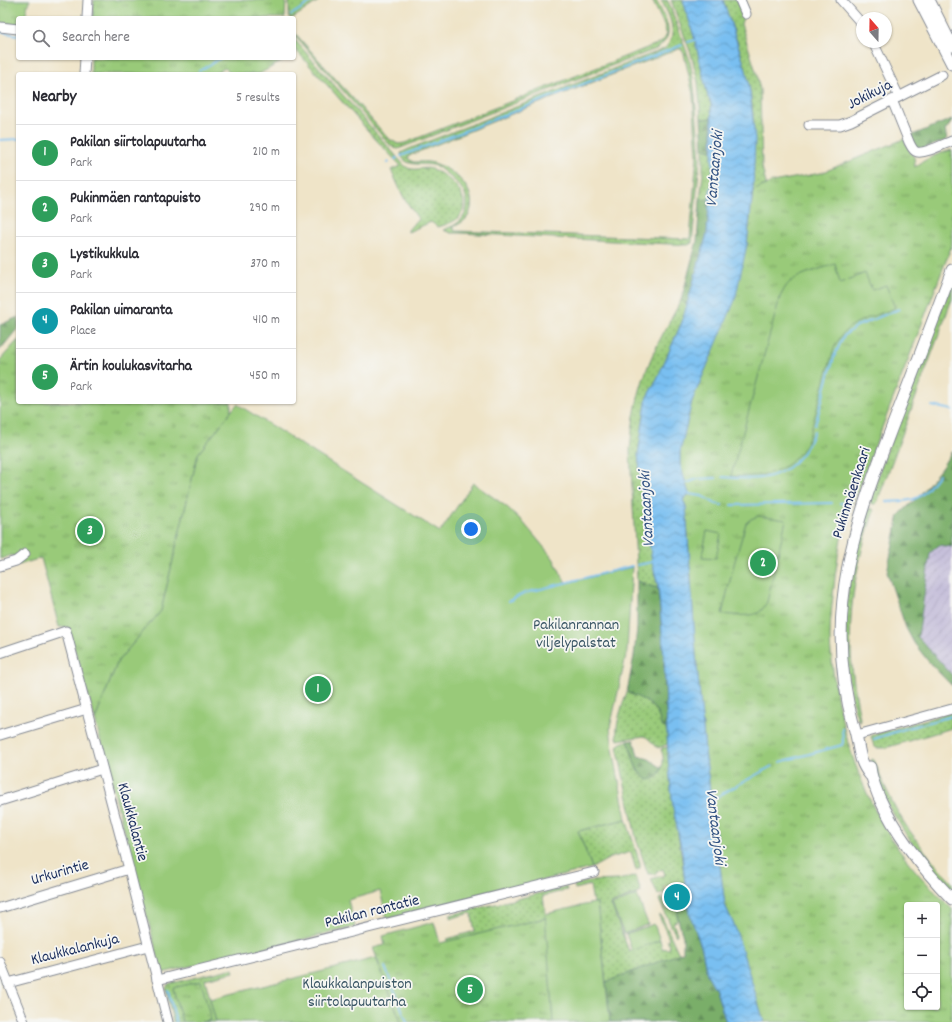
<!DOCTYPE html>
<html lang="en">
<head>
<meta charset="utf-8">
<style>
	body { margin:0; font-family:Dekko,sans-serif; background:#f7f7f7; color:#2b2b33 }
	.controls { position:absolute; right:12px; bottom:12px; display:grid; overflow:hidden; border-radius:4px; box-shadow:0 1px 3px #0004 }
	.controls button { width:36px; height:36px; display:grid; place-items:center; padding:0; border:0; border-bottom:1px solid #e1e1e2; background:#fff; color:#2b2b33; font:20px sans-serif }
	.compass { position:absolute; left:856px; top:12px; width:36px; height:36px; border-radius:50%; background:#fff; box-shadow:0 1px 3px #0004; rotate:340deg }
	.you { position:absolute; left:471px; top:529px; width:14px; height:14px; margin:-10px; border:3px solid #fff; border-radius:50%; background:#1a73e8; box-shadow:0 0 0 6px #1a73e833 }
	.badge { display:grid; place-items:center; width:26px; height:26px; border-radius:50%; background:#2563eb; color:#fff; font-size:13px; font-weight:700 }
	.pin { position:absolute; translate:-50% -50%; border:2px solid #fff; box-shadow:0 1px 4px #0006 }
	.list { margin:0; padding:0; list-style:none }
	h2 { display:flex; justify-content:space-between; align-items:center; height:52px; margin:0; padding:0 16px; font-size:17px }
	h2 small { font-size:13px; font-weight:400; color:#7c7c81 }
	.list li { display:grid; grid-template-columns:26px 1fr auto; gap:12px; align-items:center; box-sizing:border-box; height:56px; padding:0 16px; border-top:1px solid #e1e1e2 }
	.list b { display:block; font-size:15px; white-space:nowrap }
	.list p { margin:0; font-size:13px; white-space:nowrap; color:#7c7c81 }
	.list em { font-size:13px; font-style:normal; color:#7c7c81 }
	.icon { flex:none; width:22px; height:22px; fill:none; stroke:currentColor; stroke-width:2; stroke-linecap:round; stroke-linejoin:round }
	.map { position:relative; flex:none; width:952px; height:1022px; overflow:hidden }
	.search { position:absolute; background:#fff; box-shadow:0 1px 3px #0004; left:16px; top:16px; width:280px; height:44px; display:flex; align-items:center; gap:10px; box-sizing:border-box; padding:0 14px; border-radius:4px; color:#7c7c81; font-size:15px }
	.panel { position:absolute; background:#fff; box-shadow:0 1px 3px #0004; left:16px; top:72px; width:280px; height:332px; border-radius:4px }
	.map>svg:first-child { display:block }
</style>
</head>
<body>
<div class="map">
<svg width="952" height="1022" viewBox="0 0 952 1022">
	<defs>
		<pattern id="industrial-furrows" width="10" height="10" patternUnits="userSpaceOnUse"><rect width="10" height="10" fill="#c6c0da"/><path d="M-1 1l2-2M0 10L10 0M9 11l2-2" fill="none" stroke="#aaa5be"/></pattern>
		<pattern id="grass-dots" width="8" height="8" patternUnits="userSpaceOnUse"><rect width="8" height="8" fill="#99ca79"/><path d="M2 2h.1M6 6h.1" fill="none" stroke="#7ca466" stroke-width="1.8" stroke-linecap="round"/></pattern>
		<pattern id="forest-firs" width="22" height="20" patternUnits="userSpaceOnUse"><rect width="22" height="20" fill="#7aae69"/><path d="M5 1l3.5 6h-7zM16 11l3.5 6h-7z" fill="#638e5a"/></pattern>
		<pattern id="sand-dots" width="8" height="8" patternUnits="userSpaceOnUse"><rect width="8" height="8" fill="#eeda9e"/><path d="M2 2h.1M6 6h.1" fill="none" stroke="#ccbb8a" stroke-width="1.8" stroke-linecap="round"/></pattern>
		<pattern id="park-tufts" width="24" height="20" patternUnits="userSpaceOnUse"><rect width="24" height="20" fill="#99ca79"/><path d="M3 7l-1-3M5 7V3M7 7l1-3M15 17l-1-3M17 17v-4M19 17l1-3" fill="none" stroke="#7ca466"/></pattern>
		<pattern id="water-waves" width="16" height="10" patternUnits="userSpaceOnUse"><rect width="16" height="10" fill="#79bff1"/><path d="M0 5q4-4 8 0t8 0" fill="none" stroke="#629cc6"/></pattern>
	</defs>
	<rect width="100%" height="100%" fill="#f6f6f2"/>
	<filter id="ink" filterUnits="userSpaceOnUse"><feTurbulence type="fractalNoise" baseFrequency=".025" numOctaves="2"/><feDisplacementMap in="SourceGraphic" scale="8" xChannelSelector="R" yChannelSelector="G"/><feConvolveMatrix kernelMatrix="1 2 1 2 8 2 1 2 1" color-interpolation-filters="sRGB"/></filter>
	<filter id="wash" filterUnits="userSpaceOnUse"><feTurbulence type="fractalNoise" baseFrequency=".012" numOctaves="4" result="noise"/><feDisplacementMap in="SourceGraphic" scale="16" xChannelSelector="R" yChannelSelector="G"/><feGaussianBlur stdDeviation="0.9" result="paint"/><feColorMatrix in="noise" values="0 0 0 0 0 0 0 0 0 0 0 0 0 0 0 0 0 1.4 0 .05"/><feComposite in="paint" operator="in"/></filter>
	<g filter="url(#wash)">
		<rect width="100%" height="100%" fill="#efe4c8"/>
		<!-- industrial -->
		<polygon fill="url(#industrial-furrows)" points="939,545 952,547 952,675 918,637 930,553"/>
		<!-- grass -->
		<g fill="url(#grass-dots)" stroke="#5a7c6c" fill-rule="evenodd">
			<polygon points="289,0 320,0 293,18 289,18"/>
			<path d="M652,0H656C665,19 678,35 656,49L592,73L398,149L394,148L389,144L294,34V32L388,138L398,144L405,143L662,42L666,34L665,27Z"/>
			<path d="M661,0H667L669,3L689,58L692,72L695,96L700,159L692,243L688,245L460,233H451L443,230C453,226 462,223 466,211C470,195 460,185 448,175C444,172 440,168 436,166C426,162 403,169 401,153L409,149L664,49C680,35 669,15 661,0ZM678,49H681L684,54L693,94L697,155L690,239L455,231L453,227C457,225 462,223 466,219C469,216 470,212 471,208C475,187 452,169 434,163C427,161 420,162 413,162L408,158L409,156L413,154L519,111Z"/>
			<polygon points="671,0 683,0 695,40 708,97 711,103 712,118 701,119 698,82 691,54"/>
			<path d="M723,0H737L744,14L741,24L757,75L760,90L762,167L767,188L752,197C754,162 756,126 750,91C745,60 733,30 723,0Z"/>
			<path d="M294,39L404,165C406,167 409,169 412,169C419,170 427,166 434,170C450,177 473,197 460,216C455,222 445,225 438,227L431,222L408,232V230L413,224L419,220L404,198L391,170L401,166L378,142L294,48Z"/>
			<polygon points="703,148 712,150 713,178 710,199 700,200 703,174"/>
			<polygon points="952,281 952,299 878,500 876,504 873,504 870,503 880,469"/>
			<path d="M681,300L685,304H688L682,322L657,379L647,397L638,455L652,562L658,588C650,587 645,583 637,581L630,451C632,422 637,394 648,366C656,344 670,322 681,300Z"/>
			<path d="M872,508L874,511C858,556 848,605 851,652C852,675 856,696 860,719L859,722C841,677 843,607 853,561C857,544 863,527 867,510Z"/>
			<path d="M627,692C645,701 657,703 661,726L667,729L668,744L658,748C653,744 649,738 644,736L618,740C613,730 623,703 627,692Z"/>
			<polygon points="952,712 952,728 885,748 876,748 874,746 871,737 872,735"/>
			<path d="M627,741L629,743L637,770L659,774C663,766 665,758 661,750L662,748L668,747C669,793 680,838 685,883L664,887L665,892L658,895L651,879L665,875L663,869L656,872V874H648L636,838L617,746L621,743Z"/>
			<path d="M872,759L874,760C883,783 893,806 907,827C921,847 936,865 952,883V892L919,855L887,804L871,762Z"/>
			<polygon points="626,819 640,863 640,868 636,870 631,852 610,858 592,868 578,831"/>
			<polygon points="636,876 641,892 611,904 629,951 660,940 662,948 667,949 670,948 667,940 669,939 659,916 661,915 679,954 606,982 597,903 593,903 590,885 575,889 574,885 590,881 618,880"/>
			<polygon points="566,887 567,890 543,896 546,918 447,942 447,939 475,931 471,913 451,918 450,915"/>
			<polygon points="661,897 667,910 679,906 677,916 678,920 673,923 677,933 676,936 659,900"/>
			<polygon points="230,969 233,969 234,972 205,979 216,1022 201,1022 210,1020 173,988 182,1022 173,1022 166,989 168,984"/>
		</g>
		<!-- forest -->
		<g fill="url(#forest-firs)" stroke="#4a6e64">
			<polygon points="712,118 712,150 703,148 701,119"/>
			<polygon points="952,119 949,126 945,130 947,140 922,149 916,148 910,136"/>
			<polygon points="710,199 707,234 688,304 685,304 681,300 697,241 700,200"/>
			<polygon points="18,317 18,328 0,350 0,325"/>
			<polygon points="952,451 952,547 939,545 930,553 918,637 952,675 952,686 928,661 914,643 906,628 887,572 899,515 920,495 942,467"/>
			<path d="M637,581C645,583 650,587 658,588L664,656L667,729L661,726C657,703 645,701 627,692L634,656L637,628Z"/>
			<path d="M634,740L638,756L649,759L662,768C659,776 656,779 648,780C634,772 633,757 629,743L627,741Z"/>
			<polygon points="679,906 687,906 702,949 707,974 716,990 726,1022 610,1022 606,982 683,952 683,937 677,916"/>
		</g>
		<!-- sand -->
		<polygon fill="url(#sand-dots)" stroke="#84847e" points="685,883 687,906 679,906 672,909 664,887"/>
		<!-- park -->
		<g fill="url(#park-tufts)" stroke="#5a7c6c" fill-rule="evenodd">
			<polygon points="0,0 30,0 28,4 25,18 18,18 18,25 0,23"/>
			<polygon points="94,0 286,0 285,18 93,18"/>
			<polygon points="91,58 288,58 259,74 232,74 225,68 213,74 91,74"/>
			<path d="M904,139L910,152L914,157L915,167C925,159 939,153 952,150V245L857,493C843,518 839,548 835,577C833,597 830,617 830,637C830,645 831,654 832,661C838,722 858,786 891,838C908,865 930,887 952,909V1022H764L735,928L725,905L706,760L696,655L686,507L683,500L689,494L680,464V452L692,401L713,351L747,245L753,191L772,182L821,173ZM907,905H937V1007H907Z"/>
			<polygon points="18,340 18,402 231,402 231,412 198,454 161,611 118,661 95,720 68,627 59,627 41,558 19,565 12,555 0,559 0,360"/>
			<polygon points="546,918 553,1022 401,1022 373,948 385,945 383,936 434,922 440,943"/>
			<polygon points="201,981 211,1020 201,1022 182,1022 173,988"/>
		</g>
		<!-- garden -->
		<g fill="#99ca79" stroke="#5a7c6c">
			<path d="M835,264L840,283L865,273L872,290L886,285L895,308C879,315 857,319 844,332C840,337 837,343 834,348L809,437C794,471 766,478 731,476L780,297C783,292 785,286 790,282C801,273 822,269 835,264Z"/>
			<polygon points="237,404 440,532 473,483 507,507 522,521 553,558 566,583 632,567 627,651 610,728 613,749 626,819 578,831 592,868 387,919 380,891 348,900 355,927 162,973 95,720 118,661 161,611 198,454"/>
			<path d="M758,516L786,520L767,602C765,605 762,611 758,613C750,617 731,615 722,614L734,564L746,523L751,519Z"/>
			<polygon points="707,531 721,534 716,558 702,557"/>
			<polygon points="637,895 648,924 624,934 612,905"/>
			<polygon points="593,903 597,903 610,1022 553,1022 545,914"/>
			<polygon points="654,924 660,940 632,951 626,934"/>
			<polygon points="376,958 401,1022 216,1022 210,999"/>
		</g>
		<!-- water -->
		<polygon fill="url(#water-waves)" stroke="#4a77a8" points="683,0 723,0 746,70 750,92 755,139 753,189 747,244 735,300 692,401 680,452 680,464 689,494 683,500 686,507 696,655 706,760 725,905 735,927 764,1022 726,1022 716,990 707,974 702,949 687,906 682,852 673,808 668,758 664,656 658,585 652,562 638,455 647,397 657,379 682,322 707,234 710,192 713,178 712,156 713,145 711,103 708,97 695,40"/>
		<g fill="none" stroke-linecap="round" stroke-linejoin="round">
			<!-- stream -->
			<g stroke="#79bff1" stroke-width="2">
				<polyline points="291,15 314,0"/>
				<polyline points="0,32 18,35"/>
				<polyline points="688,42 695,40"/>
				<polyline points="199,71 221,58"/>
				<polyline points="0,140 18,139"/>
				<polyline points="401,156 682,45"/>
				<polyline points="395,159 397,158"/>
				<polyline points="388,163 389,162"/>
				<polyline points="932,406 952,410"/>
				<polyline points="815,425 834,357 843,337 847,333 857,326 899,309"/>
				<path d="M723,477C735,478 749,480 761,478C788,475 805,455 814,431"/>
				<polyline points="687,483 697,479 716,478"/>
				<polyline points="689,494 702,496 716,504 722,505"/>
				<path d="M886,502C920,500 919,501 939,474"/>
				<polyline points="840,503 845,503 850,498"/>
				<polyline points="732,505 832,503"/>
				<polyline points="638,565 652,562"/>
				<polyline points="509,601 525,593 632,566"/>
				<polyline points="874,739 904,729 952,716"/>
				<polyline points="780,762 842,745 843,742 842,728"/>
				<polyline points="711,800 772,766"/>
				<polyline points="385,967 407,1022"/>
				<polyline points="168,990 176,1022"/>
			</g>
		</g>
	</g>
	<g filter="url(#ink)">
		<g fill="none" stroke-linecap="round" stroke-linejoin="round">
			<defs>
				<g id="minor">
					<polyline points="740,0 746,14"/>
					<polyline points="841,0 862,24"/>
					<polyline points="87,18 88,0"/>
					<polyline points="0,27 18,29"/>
					<polyline points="873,42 899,97"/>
					<polyline points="84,74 85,58"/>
					<path d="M892,100L909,142C911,146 913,151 917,152C925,154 944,144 952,141"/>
					<polyline points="809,125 840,125 851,121 942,75"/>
					<polyline points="0,566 16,561 25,554"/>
					<polyline points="0,653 66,631 129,869 168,1022"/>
					<polyline points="0,735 87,709"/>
					<polyline points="857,735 952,709"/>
					<polyline points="0,801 102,769"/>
					<polyline points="0,908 129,869"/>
					<polyline points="0,962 24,1022"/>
					<polyline points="157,980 594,872"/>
					<polyline points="8,983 148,946"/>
				</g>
				<g id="major">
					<polyline points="919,0 952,64"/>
					<polyline points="929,0 952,46"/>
					<path d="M870,767C871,778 875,787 879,797C896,835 922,868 952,899"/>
					<path d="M870,775C857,759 860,746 854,727C821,612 856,520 897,414C916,366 934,318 952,270"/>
				</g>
			</defs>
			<!-- minor casing -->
			<use href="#minor" stroke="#858a93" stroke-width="11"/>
			<!-- major casing -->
			<use href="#major" stroke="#858a93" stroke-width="13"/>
			<!-- minor -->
			<use href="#minor" stroke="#fff" stroke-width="9"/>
			<!-- major -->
			<use href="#major" stroke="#fff" stroke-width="11"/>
		</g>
	</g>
	<g text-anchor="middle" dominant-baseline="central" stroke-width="3.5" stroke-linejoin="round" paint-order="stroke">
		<!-- street labels -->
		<g font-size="16" fill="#1b2f5e" stroke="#f6f6f2">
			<text transform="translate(870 95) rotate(-27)">Jokikuja</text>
			<text transform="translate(852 493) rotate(-72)">Pukinmäenkaari</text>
			<text transform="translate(132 822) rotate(75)">Klaukkalantie</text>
			<text transform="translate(60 873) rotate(-16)">Urkurintie</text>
			<text transform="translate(372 912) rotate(-14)">Pakilan rantatie</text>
			<text transform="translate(75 950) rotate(-14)">Klaukkalankuja</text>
		</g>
		<!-- park labels -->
		<g font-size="16" fill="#3a5665" stroke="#f6f6f2">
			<text x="576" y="625">Pakilanrannan<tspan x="576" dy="18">viljelypalstat</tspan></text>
			<text x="357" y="984">Klaukkalanpuiston<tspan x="357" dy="18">siirtolapuutarha</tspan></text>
		</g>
		<!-- water labels -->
		<g font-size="17" font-style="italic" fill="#325383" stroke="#f6f6f2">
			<text transform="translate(716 169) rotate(-85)">Vantaanjoki</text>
			<text transform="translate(648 509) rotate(-93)">Vantaanjoki</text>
			<text transform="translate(714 827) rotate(83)">Vantaanjoki</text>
		</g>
	</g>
</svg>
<div class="controls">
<button>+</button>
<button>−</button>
<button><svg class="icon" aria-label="locate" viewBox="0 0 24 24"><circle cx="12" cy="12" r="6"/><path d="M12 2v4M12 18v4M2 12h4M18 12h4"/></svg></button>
</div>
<svg class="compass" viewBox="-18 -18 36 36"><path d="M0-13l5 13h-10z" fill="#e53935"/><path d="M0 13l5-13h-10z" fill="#7c7c81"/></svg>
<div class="you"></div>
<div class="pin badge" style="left:318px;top:689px;background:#2e9e5b">1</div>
<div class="pin badge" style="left:763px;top:563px;background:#2e9e5b">2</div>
<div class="pin badge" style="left:90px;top:531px;background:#2e9e5b">3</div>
<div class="pin badge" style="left:677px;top:897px;background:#0f9aa8">4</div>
<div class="pin badge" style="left:470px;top:990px;background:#2e9e5b">5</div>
<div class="search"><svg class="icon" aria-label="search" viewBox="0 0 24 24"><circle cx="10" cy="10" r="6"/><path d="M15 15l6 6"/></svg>Search here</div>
<section class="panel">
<h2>Nearby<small>5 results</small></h2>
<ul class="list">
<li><span class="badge" style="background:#2e9e5b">1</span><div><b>Pakilan siirtolapuutarha</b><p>Park</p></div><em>210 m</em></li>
<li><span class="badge" style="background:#2e9e5b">2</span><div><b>Pukinmäen rantapuisto</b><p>Park</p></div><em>290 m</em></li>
<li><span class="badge" style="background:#2e9e5b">3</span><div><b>Lystikukkula</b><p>Park</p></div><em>370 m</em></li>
<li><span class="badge" style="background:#0f9aa8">4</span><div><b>Pakilan uimaranta</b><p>Place</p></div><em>410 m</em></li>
<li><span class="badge" style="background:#2e9e5b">5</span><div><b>Ärtin koulukasvitarha</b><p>Park</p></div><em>450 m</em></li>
</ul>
</section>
</div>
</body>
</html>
